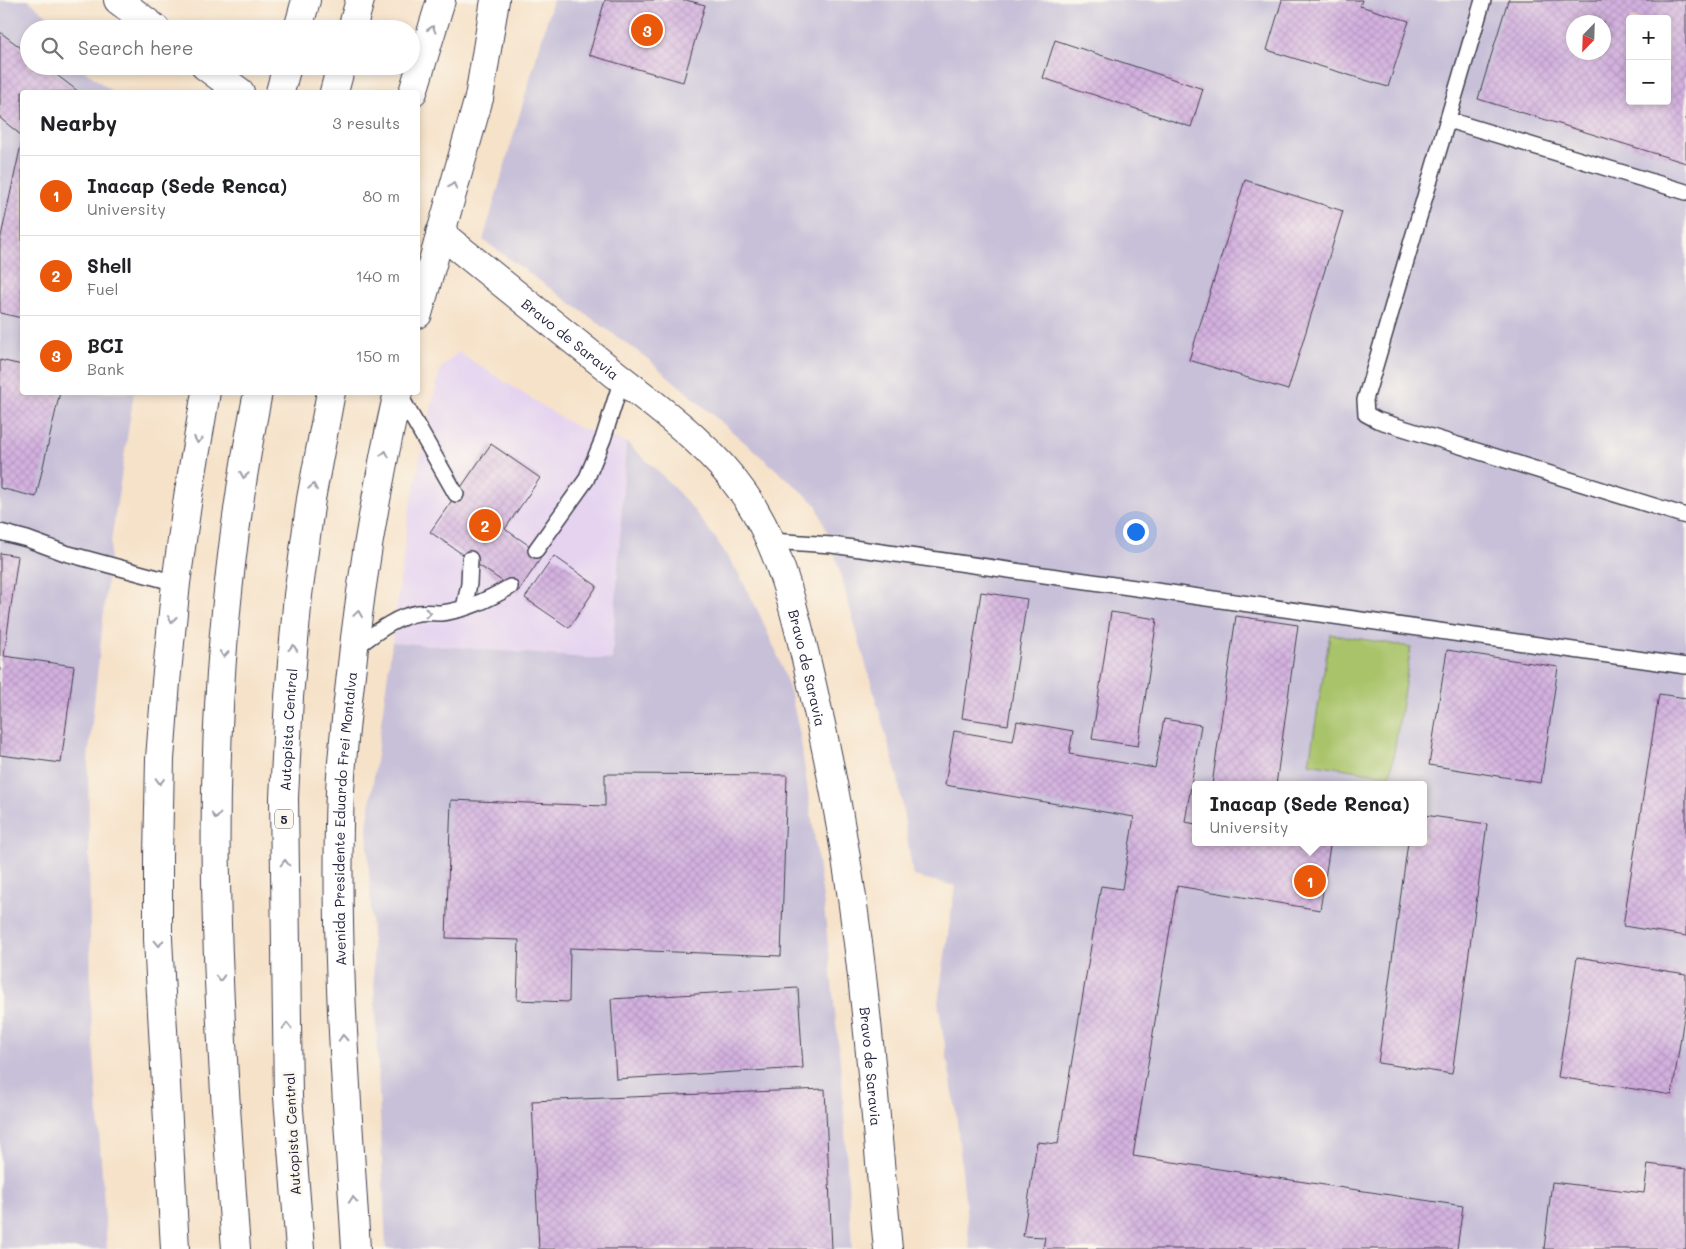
<!DOCTYPE html>
<html lang="en">
<head>
<meta charset="utf-8">
<style>
	body { margin:0; font-family:Mali,sans-serif; background:#f6f6f6; color:#202124 }
	.controls { position:absolute; right:15px; top:15px; display:grid; overflow:hidden; border-radius:5px; box-shadow:0 2px 8px #0003 }
	.controls button { width:45px; height:45px; display:grid; place-items:center; padding:0; border:0; border-bottom:1px solid #e0e0e0; background:#fff; color:#202124; font:25px sans-serif }
	.compass { position:absolute; left:1566px; top:15px; width:45px; height:45px; border-radius:50%; background:#fff; box-shadow:0 2px 8px #0003; rotate:203deg }
	.you { position:absolute; left:1135px; top:531px; width:18px; height:18px; margin:-12px; border:4px solid #fff; border-radius:50%; background:#1a73e8; box-shadow:0 0 0 8px #1a73e833 }
	.badge { display:grid; place-items:center; width:32px; height:32px; border-radius:50%; background:#ea580c; color:#fff; font-size:16px; font-weight:700 }
	.pin { position:absolute; translate:-50% -50%; border:2px solid #fff; box-shadow:0 1px 5px #0006 }
	.popup { position:absolute; left:1192px; top:781px; width:235px; height:65px; box-sizing:border-box; display:grid; place-content:center; border-radius:5px; background:#fff; filter:drop-shadow(0 1px 4px #0005); font-size:16px; white-space:nowrap; color:#757577 }
	.popup b { font-size:19px; color:#202124 }
	.popup::after { content:''; position:absolute; left:50%; top:100%; margin-left:-10px; border:10px solid transparent; border-top-color:#fff }
	.list { margin:0; padding:0; list-style:none }
	h2 { display:flex; justify-content:space-between; align-items:center; height:65px; margin:0; padding:0 20px; font-size:21px }
	h2 small { font-size:16px; font-weight:400; color:#757577 }
	.list li { display:grid; grid-template-columns:32px 1fr auto; gap:15px; align-items:center; box-sizing:border-box; height:80px; padding:0 20px; border-top:1px solid #e0e0e0 }
	.list b { display:block; font-size:19px; white-space:nowrap }
	.list p { margin:0; font-size:16px; white-space:nowrap; color:#757577 }
	.list em { font-size:16px; font-style:normal; color:#757577 }
	.icon { flex:none; width:28px; height:28px; fill:none; stroke:currentColor; stroke-width:2; stroke-linecap:round; stroke-linejoin:round }
	.map { position:relative; flex:none; width:1686px; height:1249px; overflow:hidden }
	.search { position:absolute; background:#fff; box-shadow:0 2px 8px #0003; left:20px; top:20px; width:400px; height:55px; display:flex; align-items:center; gap:12px; box-sizing:border-box; padding:0 18px; border-radius:28px; color:#757577; font-size:19px }
	.panel { position:absolute; background:#fff; box-shadow:0 2px 8px #0003; left:20px; top:90px; width:400px; height:305px; border-radius:5px }
	.map>svg:first-child { display:block }
</style>
</head>
<body>
<div class="map">
<svg width="1686" height="1249" viewBox="0 0 1686 1249">
	<defs>
		<pattern id="building-cross-hatch" width="8" height="8" patternUnits="userSpaceOnUse" patternTransform="scale(1.25)"><rect width="8" height="8" fill="#d3b1df"/><path d="M0 0l8 8M0 8l8-8" fill="none" stroke="#b598c0"/></pattern>
	</defs>
	<rect width="100%" height="100%" fill="#fbf7ec"/>
	<filter id="ink" filterUnits="userSpaceOnUse"><feTurbulence type="fractalNoise" baseFrequency=".02" numOctaves="2"/><feDisplacementMap in="SourceGraphic" scale="10" xChannelSelector="R" yChannelSelector="G"/><feConvolveMatrix kernelMatrix="1 2 1 2 8 2 1 2 1" color-interpolation-filters="sRGB"/></filter>
	<filter id="wash" filterUnits="userSpaceOnUse"><feTurbulence type="fractalNoise" baseFrequency=".0096" numOctaves="4" result="noise"/><feDisplacementMap in="SourceGraphic" scale="20" xChannelSelector="R" yChannelSelector="G"/><feGaussianBlur stdDeviation="1.12" result="paint"/><feColorMatrix in="noise" values="0 0 0 0 0 0 0 0 0 0 0 0 0 0 0 0 0 1.4 0 .05"/><feComposite in="paint" operator="in"/></filter>
	<g filter="url(#wash)">
		<rect width="100%" height="100%" fill="#f6e2c9"/>
		<!-- built -->
		<polygon fill="#e5d3f0" points="458,352 576,427 626,442 612,660 392,642 409,511 440,369"/>
		<!-- industrial -->
		<g fill="#c7c0d8" fill-rule="evenodd">
			<polygon points="0,0 28,0 64,29 29,29 29,66 78,66 113,92 22,92 22,392 134,393 112,535 88,761 91,1009 107,1249 0,1249"/>
			<path d="M553,0H1686V1249H970L956,1112L938,1003L955,886L913,876L898,778L832,545L816,504L648,359L483,240ZM1630,19H1667V101H1630ZM1574,22H1604V52H1574ZM1196,785H1424V842H1196Z"/>
			<polygon points="626,442 659,472 689,504 716,539 740,576 760,615 777,654 791,694 800,735 824,905 842,1081 852,1249 386,1249 367,828 392,642 612,660"/>
		</g>
		<!-- green -->
		<polygon fill="#a8c369" stroke="#657252" points="1330,634 1411,647 1390,776 1309,763"/>
		<g id="blocks">
			<!-- building -->
			<g fill="url(#building-cross-hatch)" fill-rule="evenodd">
				<polygon points="605,0 686,0 705,5 683,82 589,55"/>
				<polygon points="1282,0 1362,0 1360,6 1409,21 1388,87 1267,50"/>
				<path d="M1508,0H1686V163L1478,99ZM1630,19H1667V101H1630ZM1574,22H1604V52H1574Z"/>
				<polygon points="0,32 29,54 29,66 45,66 79,92 22,92 22,136 0,118"/>
				<polygon points="1055,40 1203,89 1191,127 1043,78"/>
				<polygon points="22,140 22,318 0,313 0,241"/>
				<polygon points="1245,180 1343,211 1288,390 1189,360"/>
				<polygon points="0,360 22,365 22,392 60,392 36,497 0,488"/>
				<polygon points="491,444 540,478 505,529 543,555 518,592 430,532"/>
				<polygon points="0,553 18,556 4,656 74,666 61,763 0,755"/>
				<polygon points="554,556 597,586 569,628 525,598"/>
				<polygon points="981,592 1027,599 1008,725 962,718"/>
				<polygon points="1111,612 1157,619 1138,746 1092,739"/>
				<polygon points="1236,616 1298,625 1276,785 1212,785"/>
				<polygon points="1447,650 1558,667 1541,783 1429,765"/>
				<polygon points="1659,694 1686,698 1686,936 1623,926"/>
				<polygon points="1164,719 1201,725 1185,822 1196,824 1196,842 1310,842 1330,846 1320,910 1177,886 1133,1156 1463,1206 1457,1249 1043,1249 1045,1237 1023,1236 1037,1142 1058,1144 1101,886 1122,889 1134,817 945,785 954,731 1013,741 1017,721 1073,731 1069,754 1155,768"/>
				<polygon points="605,774 787,775 781,956 570,948 569,1002 517,1000 519,940 446,938 451,800 605,806"/>
				<polygon points="1424,815 1487,824 1452,1074 1378,1063 1408,842 1424,842"/>
				<polygon points="1577,957 1686,974 1686,1004 1672,1095 1558,1077"/>
				<polygon points="798,988 803,1068 616,1079 611,999"/>
				<polygon points="825,1089 832,1249 539,1249 532,1101"/>
				<polygon points="1648,1164 1686,1169 1686,1249 1544,1249 1552,1182 1644,1193"/>
			</g>
		</g>
	</g>
	<g filter="url(#ink)">
		<use href="#blocks" fill-opacity="0" stroke="#423f50" stroke-width="1"/>
		<g fill="none" stroke-linecap="round" stroke-linejoin="round">
			<defs>
				<g id="lane">
					<polyline points="1483,0 1365,400 1366,414 1377,420 1686,516"/>
					<polyline points="1448,120 1686,192"/>
					<polyline points="399,394 456,494"/>
					<polyline points="0,532 27,539 65,553 176,583"/>
					<polyline points="771,541 832,545 1686,666"/>
					<polyline points="536,550 586,480 603,439 622,379"/>
					<polyline points="464,608 469,584 470,559"/>
					<path d="M353,649C373,635 394,617 418,613C426,612 434,613 441,613C467,610 489,599 510,587"/>
				</g>
				<g id="street">
					<path id="s1" d="M440,233C498,280 556,327 615,374C661,410 710,445 744,494C780,544 796,616 810,676C831,764 847,854 858,943C871,1045 878,1147 888,1249"/>
				</g>
				<g id="secondary">
					<polyline points="118,0 156,29"/>
					<polyline points="205,66 240,92"/>
				</g>
				<g id="primary">
					<polyline points="298,29 306,0"/>
					<polyline points="280,92 287,66"/>
					<polyline points="418,314 479,98"/>
					<polyline points="175,1249 158,939 158,856 160,759 166,682 176,583 188,497 206,392"/>
					<path id="s2" d="M356,1249C347,1096 334,944 340,791C342,755 346,718 350,683C360,585 376,488 398,392"/>
				</g>
				<g id="highway">
					<polyline points="352,29 360,0"/>
					<polyline points="334,92 341,66"/>
					<polyline points="413,92 441,0"/>
					<polyline points="479,98 495,0"/>
					<path d="M236,1249C227,1127 218,1005 216,882C213,719 226,553 258,392"/>
					<path id="s3" d="M300,1249L288,1097L284,798L289,697L298,595L311,499L331,392"/>
				</g>
			</defs>
			<!-- lane casing -->
			<use href="#lane" stroke="#423f50" stroke-width="18"/>
			<!-- street casing -->
			<use href="#street" stroke="#423f50" stroke-width="30"/>
			<!-- secondary casing -->
			<use href="#secondary" stroke="#423f50" stroke-width="30"/>
			<!-- primary casing -->
			<use href="#primary" stroke="#423f50" stroke-width="30"/>
			<!-- highway casing -->
			<use href="#highway" stroke="#423f50" stroke-width="30"/>
			<!-- lane -->
			<use href="#lane" stroke="#fff" stroke-width="15"/>
			<!-- street -->
			<use href="#street" stroke="#fff" stroke-width="28"/>
			<!-- secondary -->
			<use href="#secondary" stroke="#fff" stroke-width="28"/>
			<!-- primary -->
			<use href="#primary" stroke="#fff" stroke-width="28"/>
			<!-- highway -->
			<use href="#highway" stroke="#fff" stroke-width="28"/>
		</g>
		<!-- one-way arrows -->
		<defs><path id="oneway-chevron" d="M-2-3.5L2.5 0L-2 3.5" fill="none" stroke-width="1.6" stroke-linecap="round" stroke-linejoin="round" transform="scale(1.25)"/></defs>
		<g stroke="#9c9ca7">
			<use href="#oneway-chevron" transform="translate(432 29) rotate(-73)"/>
			<use href="#oneway-chevron" transform="translate(453 186) rotate(-74)"/>
			<use href="#oneway-chevron" transform="translate(198 440) rotate(100)"/>
			<use href="#oneway-chevron" transform="translate(385 454) rotate(-79)"/>
			<use href="#oneway-chevron" transform="translate(244 475) rotate(99)"/>
			<use href="#oneway-chevron" transform="translate(313 487) rotate(-80)"/>
			<use href="#oneway-chevron" transform="translate(428 613) rotate(-1)"/>
			<use href="#oneway-chevron" transform="translate(358 614) rotate(-82)"/>
			<use href="#oneway-chevron" transform="translate(172 619) rotate(96)"/>
			<use href="#oneway-chevron" transform="translate(293 648) rotate(-85)"/>
			<use href="#oneway-chevron" transform="translate(224 654) rotate(95)"/>
			<use href="#oneway-chevron" transform="translate(160 781) rotate(91)"/>
			<use href="#oneway-chevron" transform="translate(216 816) rotate(90)"/>
			<use href="#oneway-chevron" transform="translate(285 863) rotate(-90)"/>
			<use href="#oneway-chevron" transform="translate(159 943) rotate(88)"/>
			<use href="#oneway-chevron" transform="translate(220 978) rotate(88)"/>
			<use href="#oneway-chevron" transform="translate(287 1026) rotate(-91)"/>
			<use href="#oneway-chevron" transform="translate(343 1038) rotate(-93)"/>
			<use href="#oneway-chevron" transform="translate(353 1200) rotate(-94)"/>
		</g>
	</g>
	<g text-anchor="middle" dominant-baseline="central" stroke-width="5" stroke-linejoin="round" paint-order="stroke">
		<!-- shield labels -->
		<rect fill="#fbf7ec" stroke="#636270" stroke-width="1" x="275" y="809.5" width="18" height="19" rx="4"/>
		<g font-size="12" font-weight="bold" fill="#22223b">
			<text x="284" y="819">5</text>
		</g>
		<!-- street labels -->
		<g font-size="14" fill="#22223b" stroke="#fbf7ec">
			<text stroke="none"><textPath href="#s1" startOffset="168">Bravo de Saravia</textPath></text>
			<text stroke="none"><textPath href="#s1" startOffset="588">Bravo de Saravia</textPath></text>
			<text stroke="none"><textPath href="#s3" startOffset="520">Autopista Central</textPath></text>
			<text stroke="none"><textPath href="#s2" startOffset="431">Avenida Presidente Eduardo Frei Montalva</textPath></text>
			<text stroke="none"><textPath href="#s1" startOffset="992">Bravo de Saravia</textPath></text>
			<text transform="translate(292 1134) rotate(-93)">Autopista Central</text>
		</g>
	</g>
</svg>
<div class="controls">
<button>+</button>
<button>−</button>
</div>
<svg class="compass" viewBox="-18 -18 36 36"><path d="M0-13l5 13h-10z" fill="#e53935"/><path d="M0 13l5-13h-10z" fill="#757577"/></svg>
<div class="you"></div>
<div class="pin badge" style="left:1310px;top:881px">1</div>
<div class="popup"><b>Inacap (Sede Renca)</b>University</div>
<div class="pin badge" style="left:485px;top:525px">2</div>
<div class="pin badge" style="left:647px;top:30px">3</div>
<div class="search"><svg class="icon" aria-label="search" viewBox="0 0 24 24"><circle cx="10" cy="10" r="6"/><path d="M15 15l6 6"/></svg>Search here</div>
<section class="panel">
<h2>Nearby<small>3 results</small></h2>
<ul class="list">
<li><span class="badge">1</span><div><b>Inacap (Sede Renca)</b><p>University</p></div><em>80 m</em></li>
<li><span class="badge">2</span><div><b>Shell</b><p>Fuel</p></div><em>140 m</em></li>
<li><span class="badge">3</span><div><b>BCI</b><p>Bank</p></div><em>150 m</em></li>
</ul>
</section>
</div>
</body>
</html>
